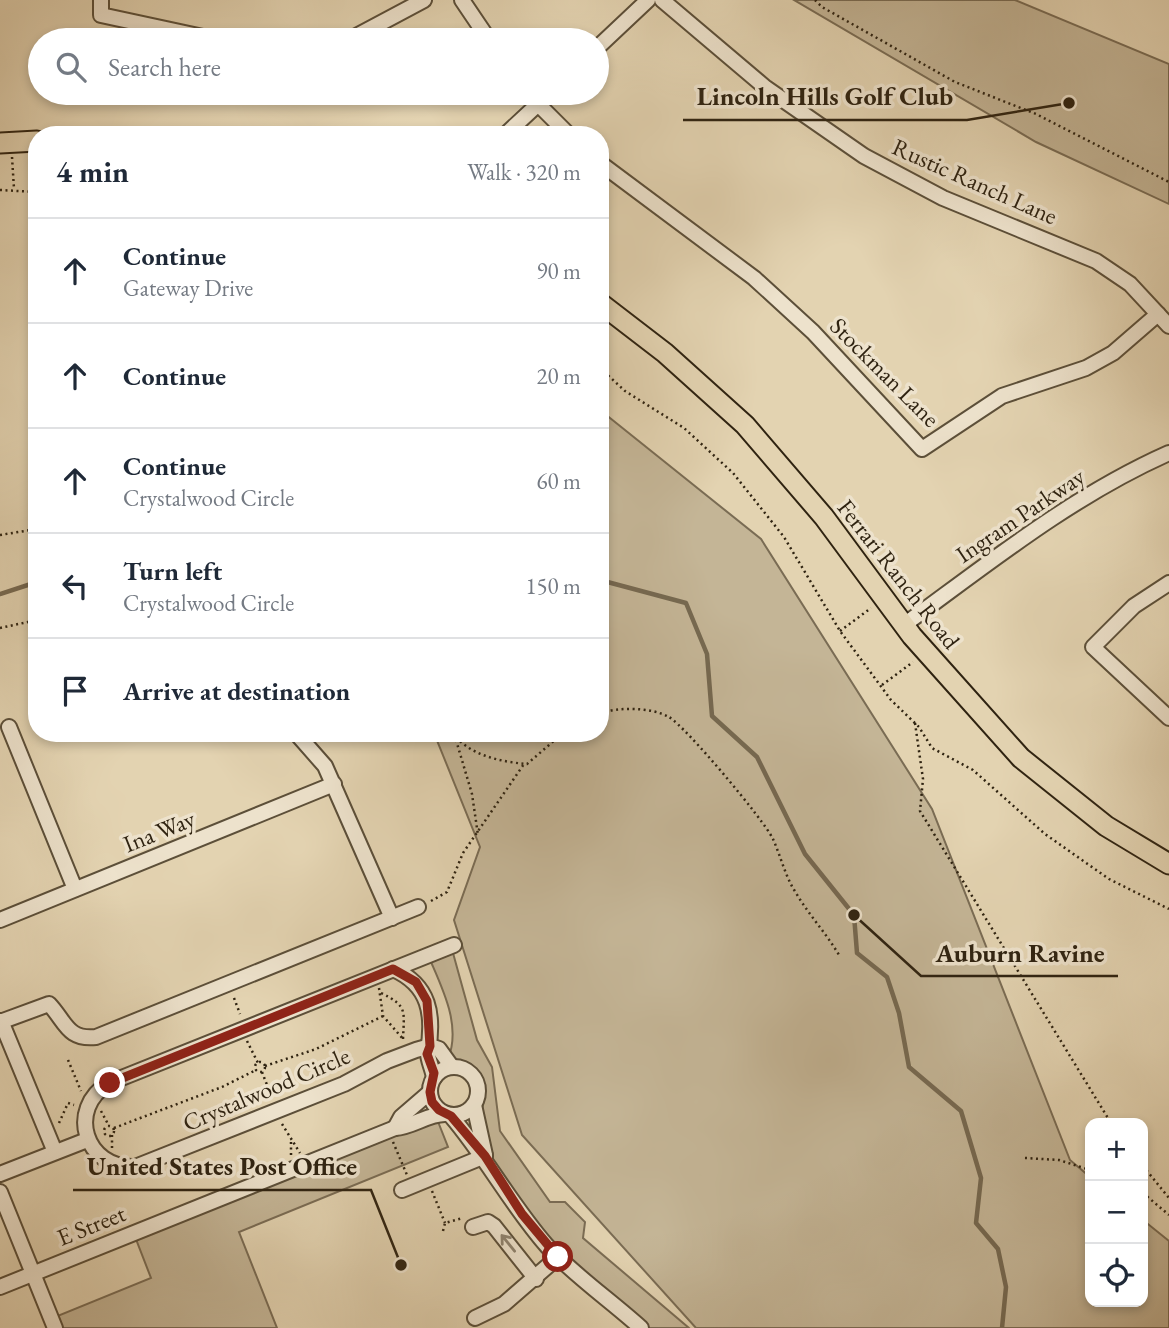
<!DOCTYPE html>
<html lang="en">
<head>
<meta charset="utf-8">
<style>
	body { margin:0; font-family:"EB Garamond",serif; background:#f2f2f3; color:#1f2937 }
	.controls { position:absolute; right:21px; bottom:21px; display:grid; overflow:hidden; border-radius:14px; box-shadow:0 4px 10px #0003 }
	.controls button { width:63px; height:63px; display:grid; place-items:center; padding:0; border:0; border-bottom:2px solid #e0e1e3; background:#fff; color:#1f2937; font:35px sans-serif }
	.stop { position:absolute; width:21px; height:21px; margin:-16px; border:5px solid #8f2418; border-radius:50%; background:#fff }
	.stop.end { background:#8f2418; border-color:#fff; box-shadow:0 2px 7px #0008 }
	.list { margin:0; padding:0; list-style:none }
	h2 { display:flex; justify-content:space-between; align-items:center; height:91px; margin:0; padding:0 28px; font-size:30px }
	h2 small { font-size:23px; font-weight:400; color:#747a83 }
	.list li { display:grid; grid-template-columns:46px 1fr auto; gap:21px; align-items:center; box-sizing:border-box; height:105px; padding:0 28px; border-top:2px solid #e0e1e3 }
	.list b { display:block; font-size:26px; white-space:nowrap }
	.list p { margin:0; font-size:23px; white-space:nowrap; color:#747a83 }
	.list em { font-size:23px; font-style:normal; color:#747a83 }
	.icon { flex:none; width:38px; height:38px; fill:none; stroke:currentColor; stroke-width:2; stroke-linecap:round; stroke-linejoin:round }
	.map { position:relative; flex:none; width:1169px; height:1328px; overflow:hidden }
	.search { position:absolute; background:#fff; box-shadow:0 4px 10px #0003; left:28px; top:28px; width:581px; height:77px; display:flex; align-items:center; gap:18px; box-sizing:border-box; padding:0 24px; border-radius:38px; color:#747a83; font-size:26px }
	.panel { position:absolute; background:#fff; box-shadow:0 4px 10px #0003; left:28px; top:126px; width:581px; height:616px; border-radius:28px }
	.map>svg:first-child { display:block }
</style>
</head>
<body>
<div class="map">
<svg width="1169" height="1328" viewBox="0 0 1169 1328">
	<rect width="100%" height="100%" fill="#e3d3b1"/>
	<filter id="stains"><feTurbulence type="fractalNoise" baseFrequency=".00286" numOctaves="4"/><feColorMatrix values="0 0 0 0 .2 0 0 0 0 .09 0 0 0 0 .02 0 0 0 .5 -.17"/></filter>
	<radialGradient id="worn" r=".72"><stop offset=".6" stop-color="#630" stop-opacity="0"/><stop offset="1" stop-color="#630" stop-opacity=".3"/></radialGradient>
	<!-- green -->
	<g fill="#c4b596" stroke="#7a6c54" stroke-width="2">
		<polygon points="794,0 1015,0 1169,64 1169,204 1036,142"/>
		<polygon points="600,410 761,539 932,809 1070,1160 1090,1177 1090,1302 1143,1302 1143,1220 1169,1241 1169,1328 696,1328 522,1135 454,920 480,847 434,733 600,733"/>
		<path d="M453,953L477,1040L492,1067L500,1131L550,1202H565L585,1222L583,1238L689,1328H645L560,1254L510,1191L478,1138L484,1097L473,1069L448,1059C461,1027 444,992 431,962Z"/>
		<polygon points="433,1109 448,1147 239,1232 277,1328 59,1328 55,1317 151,1278 134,1234"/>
	</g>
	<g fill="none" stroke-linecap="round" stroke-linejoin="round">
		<!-- stream -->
		<g stroke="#766951" stroke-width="4.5">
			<polyline points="600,580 686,603 707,654 712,716 757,757 805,854 854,915 857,953 887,977 899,1013 909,1067 961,1111 981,1178 976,1223 998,1249 1006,1287 1002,1328"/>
			<polyline points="0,594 37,582"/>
		</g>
		<defs>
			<g id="minor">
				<polyline points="101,0 101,15 217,40"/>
				<polyline points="462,0 489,40"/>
				<polyline points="662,0 766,88 864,156 943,198 1096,261 1130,284 1169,326"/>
				<polyline points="349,40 424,0"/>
				<polyline points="597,48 648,0"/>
				<polyline points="527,93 569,135"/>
				<polyline points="505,135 550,93"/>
				<polyline points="600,163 754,278 813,332 922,449 1002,396 1086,368 1113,353 1158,314"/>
				<polyline points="1169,583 1134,606 1093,647 1169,718"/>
				<path d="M904,625C989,563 1072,496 1169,453"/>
				<polyline points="9,727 75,889"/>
				<polyline points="296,733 325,766 392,918"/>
				<polyline points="0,920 334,784"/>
				<path d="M393,969C430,985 434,1015 428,1051C427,1059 433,1069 434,1078"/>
				<polyline points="1,1021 55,1152"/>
				<path d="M0,1022L49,1004C66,1022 67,1040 96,1037L418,907"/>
				<circle cx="454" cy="1091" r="24"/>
				<path d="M452,1067L439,1049L430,1046L416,1050L387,1061L344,1084L135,1167C85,1169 66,1109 109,1083L454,945"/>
				<polyline points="474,1105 485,1155"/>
				<path d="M451,1116C486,1157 511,1205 547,1246C575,1276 610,1300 641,1328"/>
				<polyline points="395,1128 401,1117 430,1092"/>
				<polyline points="0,1174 87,1140"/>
				<polyline points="402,1190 485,1156"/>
				<polyline points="0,1192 55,1328"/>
				<polyline points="473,1227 488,1222 494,1226 536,1279"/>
				<path d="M0,1287L395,1128C413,1127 427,1114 445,1114"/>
				<polyline points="475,1318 504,1304 558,1257"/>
			</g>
			<g id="major">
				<polyline points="0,143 37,141"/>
				<polyline points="600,303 665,353 745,425 824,517 912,636 1021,758 1106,826 1169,864"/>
			</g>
		</defs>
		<!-- minor casing -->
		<use href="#minor" stroke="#5c4f39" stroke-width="18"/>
		<!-- major casing -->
		<use href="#major" stroke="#2f2311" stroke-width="23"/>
		<!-- path -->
		<g stroke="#2f2311" stroke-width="2.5" stroke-dasharray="2 3.5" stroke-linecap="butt">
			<polyline points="815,0 822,7 955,82 1036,114 1169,182"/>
			<polyline points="12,157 14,189"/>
			<polyline points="0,190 37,192"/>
			<polyline points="600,368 625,391 684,428 733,473 784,537 840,631 891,700 919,727 932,748 973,770 1045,834 1109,879 1169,909"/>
			<polyline points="0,535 37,529"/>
			<polyline points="0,628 37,620"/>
			<polyline points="840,631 871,608"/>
			<polyline points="882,685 913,662"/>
			<path d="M600,713C619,707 651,707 669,717C686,727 764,820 773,839C781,857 785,876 796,893C809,915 826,933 839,955"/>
			<polyline points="915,723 923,779 920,811 1111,1123"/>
			<path d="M453,733C468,755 501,762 527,764L563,733"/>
			<polyline points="456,740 472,794 478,835"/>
			<polyline points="431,901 447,892 463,853 524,764"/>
			<polyline points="379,988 383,1016 404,1040"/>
			<path d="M381,993C408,1006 404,1011 403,1039"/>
			<polyline points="234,998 240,1014"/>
			<polyline points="247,1041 258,1063"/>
			<polyline points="68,1060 81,1091"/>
			<circle cx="260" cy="1067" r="5"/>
			<polyline points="265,1066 316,1049 383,1016"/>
			<polyline points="262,1072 272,1098"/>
			<polyline points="101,1111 109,1126"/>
			<polyline points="59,1123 68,1103 74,1105"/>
			<polyline points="282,1124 300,1153"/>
			<circle cx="109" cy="1131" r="5"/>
			<polyline points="114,1128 222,1087 256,1070"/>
			<polyline points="112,1135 112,1148"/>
			<polyline points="291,1142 291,1156"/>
			<polyline points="393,1142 407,1175"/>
			<polyline points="1025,1158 1059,1160 1090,1170"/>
			<polyline points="1143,1166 1169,1198"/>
			<polyline points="432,1191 445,1223"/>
			<polyline points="1143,1193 1169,1215"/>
			<polyline points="443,1231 445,1223 463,1218"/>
		</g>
		<!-- minor -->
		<use href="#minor" stroke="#ede2cc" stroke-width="14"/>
		<!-- major -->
		<use href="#major" stroke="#e3d3b1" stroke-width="19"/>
	</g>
	<!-- one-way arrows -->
	<defs><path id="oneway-shaft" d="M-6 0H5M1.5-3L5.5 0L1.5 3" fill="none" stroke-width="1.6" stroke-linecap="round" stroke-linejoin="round" transform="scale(1.75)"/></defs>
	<use stroke="#8e826e" href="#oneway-shaft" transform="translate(508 1243) rotate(-129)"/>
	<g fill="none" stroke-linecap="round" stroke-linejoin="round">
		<!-- route -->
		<polyline stroke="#8f2418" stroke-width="9" points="110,1083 393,969 416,982 427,1001 430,1046 427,1054 434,1073 430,1092 432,1102 439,1110 451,1116 485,1156 522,1214 558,1257"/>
	</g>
	<g text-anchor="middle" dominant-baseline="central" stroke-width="7" stroke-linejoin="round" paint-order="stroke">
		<!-- street labels -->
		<g font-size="24" fill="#2f2311" stroke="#ede2cc">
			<text transform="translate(975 181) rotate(24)">Rustic Ranch Lane</text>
			<text transform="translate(885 372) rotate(45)">Stockman Lane</text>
			<text transform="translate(1020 515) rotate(-34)">Ingram Parkway</text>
			<text transform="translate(899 574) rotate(52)">Ferrari Ranch Road</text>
			<text transform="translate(159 831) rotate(-22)">Ina Way</text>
			<text transform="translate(266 1089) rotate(-23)">Crystalwood Circle</text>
			<text transform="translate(91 1225) rotate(-22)">E Street</text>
		</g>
	</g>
	<!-- callouts -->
	<path fill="none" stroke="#2f2311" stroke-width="2.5" d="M1069 103L967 120H683M854 915L921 976H1118M401 1265L371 1190H73"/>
	<g fill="#2f2311" stroke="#ede2cc" stroke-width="2.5">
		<circle cx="1069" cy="103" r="7"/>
		<circle cx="854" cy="915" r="7"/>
		<circle cx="401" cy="1265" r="7"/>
	</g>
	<g font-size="26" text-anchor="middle" font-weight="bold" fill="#2f2311" stroke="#ede2cc" stroke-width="7" stroke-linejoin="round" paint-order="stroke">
		<text x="825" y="105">Lincoln Hills Golf Club</text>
		<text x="1020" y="962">Auburn Ravine</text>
		<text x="222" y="1175">United States Post Office</text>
	</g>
	<rect width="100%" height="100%" filter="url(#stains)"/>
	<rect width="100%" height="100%" fill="url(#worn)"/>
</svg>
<div class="controls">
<button>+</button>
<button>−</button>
<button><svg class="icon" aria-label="locate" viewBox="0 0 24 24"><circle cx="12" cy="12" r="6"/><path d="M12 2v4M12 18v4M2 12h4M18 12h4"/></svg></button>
</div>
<div class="stop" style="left:558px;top:1257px"></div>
<div class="stop end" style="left:110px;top:1083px"></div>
<div class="search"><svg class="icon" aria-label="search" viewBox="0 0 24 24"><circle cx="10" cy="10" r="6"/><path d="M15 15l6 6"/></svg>Search here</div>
<section class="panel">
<h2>4 min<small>Walk · 320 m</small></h2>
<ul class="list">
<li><svg class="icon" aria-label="ahead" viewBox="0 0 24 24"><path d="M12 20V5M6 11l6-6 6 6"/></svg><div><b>Continue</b><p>Gateway Drive</p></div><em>90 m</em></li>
<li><svg class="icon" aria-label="ahead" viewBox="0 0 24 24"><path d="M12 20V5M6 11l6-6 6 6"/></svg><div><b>Continue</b></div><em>20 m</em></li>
<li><svg class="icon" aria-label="ahead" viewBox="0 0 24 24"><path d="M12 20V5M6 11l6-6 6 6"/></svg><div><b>Continue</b><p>Crystalwood Circle</p></div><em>60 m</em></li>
<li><svg class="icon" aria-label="left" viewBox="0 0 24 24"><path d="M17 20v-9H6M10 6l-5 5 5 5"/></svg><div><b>Turn left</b><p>Crystalwood Circle</p></div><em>150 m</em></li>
<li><svg class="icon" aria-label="arrive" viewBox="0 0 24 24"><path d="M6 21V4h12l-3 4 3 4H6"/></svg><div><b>Arrive at destination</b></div></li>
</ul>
</section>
</div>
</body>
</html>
